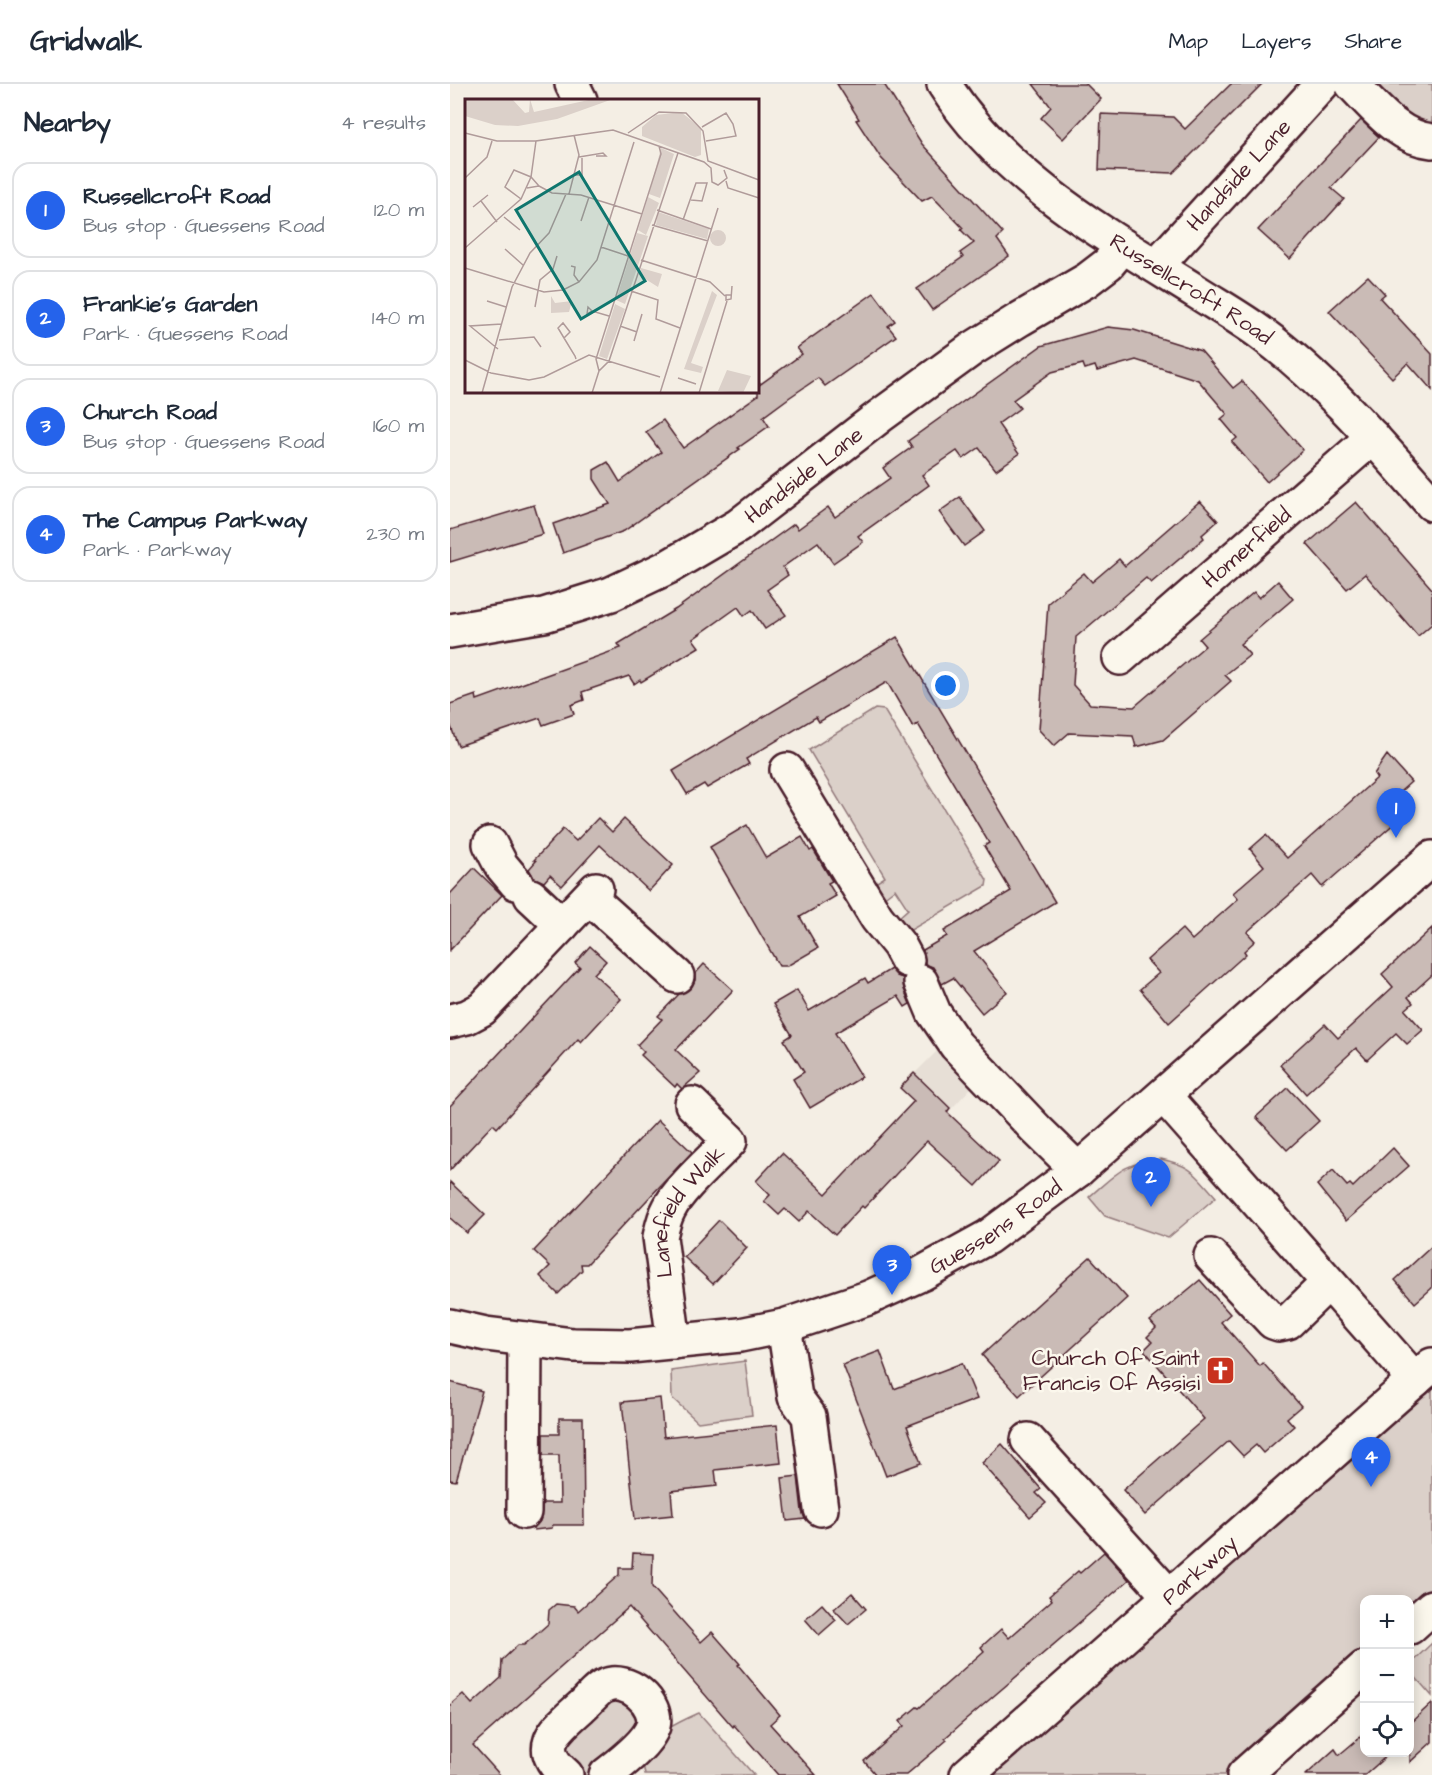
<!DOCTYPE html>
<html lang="en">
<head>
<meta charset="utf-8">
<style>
	body { margin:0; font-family:"Architects Daughter",sans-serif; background:#f6f6f7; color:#1f2937 }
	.controls { position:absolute; right:18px; bottom:18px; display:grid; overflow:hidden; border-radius:12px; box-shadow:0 3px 15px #0003 }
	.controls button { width:54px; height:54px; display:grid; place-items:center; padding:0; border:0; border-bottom:2px solid #e0e1e3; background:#fff; color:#1f2937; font:30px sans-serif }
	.you { position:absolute; left:496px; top:602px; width:21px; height:21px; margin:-15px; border:4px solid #fff; border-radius:50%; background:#1a73e8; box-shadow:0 0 0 9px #1a73e833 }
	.badge { display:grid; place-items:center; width:39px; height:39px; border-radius:50%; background:#2563eb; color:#fff; font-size:20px; font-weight:700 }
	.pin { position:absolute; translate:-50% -50px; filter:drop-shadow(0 2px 3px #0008) }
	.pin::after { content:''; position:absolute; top:32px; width:21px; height:18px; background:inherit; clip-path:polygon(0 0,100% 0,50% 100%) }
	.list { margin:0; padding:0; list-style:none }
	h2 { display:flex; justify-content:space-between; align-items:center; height:78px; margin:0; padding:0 24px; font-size:26px }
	h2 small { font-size:20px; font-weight:400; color:#747a83 }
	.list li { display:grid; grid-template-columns:39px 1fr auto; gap:18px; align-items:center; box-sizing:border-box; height:96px; margin:0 12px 12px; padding:0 12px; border:2px solid #e0e1e3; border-radius:18px }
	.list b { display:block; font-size:22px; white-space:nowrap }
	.list p { margin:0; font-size:20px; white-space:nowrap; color:#747a83 }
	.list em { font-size:20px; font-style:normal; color:#747a83 }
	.icon { flex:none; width:33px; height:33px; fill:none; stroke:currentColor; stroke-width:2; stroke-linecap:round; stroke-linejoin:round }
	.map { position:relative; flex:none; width:982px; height:1691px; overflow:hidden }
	header { display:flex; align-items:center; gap:36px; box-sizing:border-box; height:84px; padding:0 30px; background:#fff; border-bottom:2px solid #e0e1e3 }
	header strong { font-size:28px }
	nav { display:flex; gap:33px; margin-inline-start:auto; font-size:21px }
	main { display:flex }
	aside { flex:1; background:#fff }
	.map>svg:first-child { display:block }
</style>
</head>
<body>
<header>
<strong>Gridwalk</strong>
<nav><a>Map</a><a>Layers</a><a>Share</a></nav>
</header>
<main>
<aside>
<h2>Nearby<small>4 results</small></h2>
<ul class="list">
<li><span class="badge">1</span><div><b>Russellcroft Road</b><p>Bus stop · Guessens Road</p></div><em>120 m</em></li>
<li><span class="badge">2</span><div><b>Frankie's Garden</b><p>Park · Guessens Road</p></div><em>140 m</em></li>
<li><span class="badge">3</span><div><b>Church Road</b><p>Bus stop · Guessens Road</p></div><em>160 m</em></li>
<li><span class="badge">4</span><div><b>The Campus Parkway</b><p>Park · Parkway</p></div><em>230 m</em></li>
</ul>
</aside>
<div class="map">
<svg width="982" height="1691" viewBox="0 0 982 1691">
	<rect width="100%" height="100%" fill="#f4eee4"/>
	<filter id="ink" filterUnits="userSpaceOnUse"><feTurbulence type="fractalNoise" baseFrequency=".0167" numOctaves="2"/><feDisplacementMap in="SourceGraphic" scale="12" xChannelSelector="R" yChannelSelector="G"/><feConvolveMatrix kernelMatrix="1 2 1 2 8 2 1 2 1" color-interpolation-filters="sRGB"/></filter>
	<g filter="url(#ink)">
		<!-- built -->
		<polygon fill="#e7dfd6" points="488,966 522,1003 489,1038 450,1004"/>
		<!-- green -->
		<g fill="#dbd0c9" stroke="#92787a" stroke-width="1.5">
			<polygon points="914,0 982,0 982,47"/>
			<polygon points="425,625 434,626 537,796 536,802 454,850 448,834 458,825 445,805 428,818 419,803 435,793 359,666"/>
			<path d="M711,1075C743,1082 745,1090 766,1113L718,1154L655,1132L639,1113C667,1089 673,1079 711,1075Z"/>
			<polygon points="295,1277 302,1331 248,1338 222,1314 221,1287"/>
			<polygon points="982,1296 982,1510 960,1530 960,1516 914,1516 914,1570 777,1691 535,1691"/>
			<polygon points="982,1559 982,1612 960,1587 960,1580"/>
			<polygon points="174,1610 196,1637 144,1691 131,1691 109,1657 155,1613"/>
			<path d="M249,1629L304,1691H195C194,1685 192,1678 194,1672C199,1651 231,1637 249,1629Z"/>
		</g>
		<!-- building -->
		<g fill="#cabbb6" stroke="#4a1f2b" stroke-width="1.5">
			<polygon points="387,0 434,0 472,60 553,149 547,155 559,172 482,226 467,205 513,173 510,169 524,159 511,146 513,144 482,112 472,117 431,74 406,36 409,35"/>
			<polygon points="583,0 636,0 651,15 613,55 591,34 601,23"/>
			<polygon points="781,0 812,0 723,89 649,86 651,30 723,33 735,45"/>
			<polygon points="911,36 929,53 881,104 894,115 840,175 808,146"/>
			<polygon points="918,192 935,210 930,214 982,270 982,306 958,279 942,294 879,227"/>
			<polygon points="424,209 445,237 438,242 446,252 375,302 368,294 340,313 313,333 319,342 288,364 290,365 174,447 113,469 103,440 160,420 144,395 144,386 158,378 170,398 211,368 196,348 213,336 233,364 308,311 308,302 352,270 347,264"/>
			<polygon points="658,243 684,246 751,267 783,304 792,297 853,366 817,398 782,358 787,354 771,335 777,330 748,296 686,276 647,287 645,282 635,285 633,280 602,288 563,316 570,324 548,340 569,370 546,386 529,364 513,375 507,367 472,391 479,401 408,452 413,458 383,479 368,458 333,483 338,491 317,506 336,531 315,545 302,526 294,532 288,523 243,555 249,563 191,598 190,596 184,600 179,592 132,608 134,616 121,621 124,630 93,641 90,634 8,662 0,640 0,620 26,611 27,616 171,564 168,560 226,525 344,440 348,445 378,423 385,433 440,394 433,384 462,363 458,357 591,262"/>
			<polygon points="510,413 535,447 514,462 489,428"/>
			<polygon points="750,417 768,437 752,451 754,454 701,499 696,494 626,553 623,601 640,620 684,623 755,562 749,555 804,508 809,514 828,497 843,515 790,560 800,571 775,591 781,597 713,656 686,663 683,652 619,649 604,662 589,646 598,519 634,489 642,498 669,475 675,482"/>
			<polygon points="906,418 982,505 982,540 968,552 915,490 897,505 857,460"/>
			<polygon points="84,421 93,450 0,478 0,446"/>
			<polygon points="447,553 605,818 524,867 557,908 532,929 503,894 492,900 483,883 475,880 473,866 497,852 494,847 561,807 534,762 539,759 468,640 463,643 437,598 369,638 366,633 296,675 299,680 257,704 254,700 237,710 223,687"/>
			<polygon points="937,671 961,698 942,715 955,730 872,803 862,791 797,848 805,857 794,867 796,870 719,939 690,905 709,889 697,876 732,845 742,856 788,815 783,809 814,782 800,765 816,751 837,774 927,694 924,690"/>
			<polygon points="148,734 162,748 174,735 223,781 199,807 150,761 112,802 100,791 94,798 84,794 79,785 86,777 84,776 113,745 126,757"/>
			<polygon points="297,741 316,774 352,753 360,767 363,765 382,797 378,799 386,812 350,833 368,864 337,882 329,882 260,763"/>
			<polygon points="24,784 52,811 0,866 0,810"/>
			<polygon points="982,844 982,891 958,913 963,919 955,926 973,946 957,960 946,949 917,976 906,964 856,1010 830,981 875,940 888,954 943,903 932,890"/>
			<polygon points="140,862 156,877 144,890 171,915 131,958 128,955 47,1044 43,1040 0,1086 0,1022 130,883 125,879"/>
			<polygon points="254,880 283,906 226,966 250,989 232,1005 227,1000 225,1003 191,971 194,968 187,961 212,935 208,932 229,910 241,904 245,896 245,890"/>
			<polygon points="441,885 447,892 453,894 454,905 460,920 455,923 448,912 385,949 412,993 360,1024 343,995 354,988 334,956 342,951 323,920 347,906 359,927 415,894 418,899"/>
			<polygon points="464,989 500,1024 497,1028 549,1077 526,1102 477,1057 414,1124 412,1122 385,1151 359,1127 349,1138 335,1125 329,1131 314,1117 320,1111 306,1097 332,1069 376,1110 464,1017 450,1004"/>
			<polygon points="838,1004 869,1037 837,1066 806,1033"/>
			<polygon points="208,1036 242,1068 137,1180 131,1180 132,1186 108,1210 90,1192 100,1182 84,1167"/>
			<polygon points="943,1064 959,1082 896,1137 867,1101 883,1086 897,1102 900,1100 903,1103"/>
			<polygon points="0,1098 35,1131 17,1149 0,1134"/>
			<polygon points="269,1136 297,1164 263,1200 234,1173"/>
			<polygon points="982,1162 982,1204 965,1219 945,1196"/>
			<polygon points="640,1173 677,1214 569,1312 532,1271"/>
			<polygon points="750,1196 780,1230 771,1238 810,1282 813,1279 851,1322 837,1334 844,1342 813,1369 806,1361 793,1372 779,1357 695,1431 673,1406 754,1335 694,1266 702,1258 697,1253 706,1244 700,1237"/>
			<polygon points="430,1267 444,1305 512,1279 527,1315 457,1342 471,1379 436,1392 393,1281"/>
			<polygon points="0,1298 32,1307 6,1397 0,1396"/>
			<polygon points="210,1314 214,1353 327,1341 331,1379 265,1386 267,1402 221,1407 223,1431 185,1435 172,1318"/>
			<polygon points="109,1334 133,1334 134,1441 103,1441 102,1444 84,1446 84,1444 90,1437 93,1419 110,1419 109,1371 93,1371 93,1350 109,1350"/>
			<polygon points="552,1360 591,1405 586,1409 596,1419 580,1433 532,1379"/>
			<polygon points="348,1392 352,1427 355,1435 337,1437 332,1394"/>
			<polygon points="654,1468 679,1496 546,1610 495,1654 497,1656 456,1691 426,1691 414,1677 454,1642 450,1637 467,1623 469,1624 534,1567 531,1563 551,1545 559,1554 602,1516 599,1512 628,1487 630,1489"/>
			<polygon points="183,1469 203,1470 202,1503 251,1558 262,1548 290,1580 288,1581 330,1631 320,1640 366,1691 328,1691 284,1641 283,1643 179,1523 23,1661 50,1691 0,1691 0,1621 13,1610 22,1620 51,1594 52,1576 68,1561 74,1561 98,1540 99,1526 106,1520 124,1522 128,1527 169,1491 169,1484 182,1484"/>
			<polygon points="402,1509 416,1525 398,1540 384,1525"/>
			<polygon points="372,1520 386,1536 369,1551 355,1535"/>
			<polygon points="982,1619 982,1658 960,1678 960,1639"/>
			<polygon points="915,1649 915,1668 941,1668 915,1691 856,1691 885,1665 889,1671"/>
		</g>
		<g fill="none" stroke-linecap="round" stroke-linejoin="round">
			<defs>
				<g id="minor">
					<polyline points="122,0 130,16"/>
					<path id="s1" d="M494,0C553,94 656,151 747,208C769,222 792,235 812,250C875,296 931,362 982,420"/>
					<path d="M902,0C925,23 948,54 982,57"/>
					<path id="s2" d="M706,182L872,0"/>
					<path id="s3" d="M0,547L94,531L161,510L218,483L288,442L430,332L522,265L570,235L637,196L658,180L673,162"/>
					<path id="s4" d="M670,574L923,353"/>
					<polyline points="337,686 427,834 449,861 457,876"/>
					<polyline points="40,760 51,781 66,799"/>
					<polyline points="81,812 112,841"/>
					<polyline points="139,813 227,892"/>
					<polyline points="471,898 484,929 506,961 587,1046 628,1086"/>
					<polyline points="0,937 17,933 32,925 146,805"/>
					<polyline points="714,1012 965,1296"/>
					<polyline points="761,1172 823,1238 829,1240 838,1238 878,1199"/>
					<path id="s5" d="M0,1242L36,1250L123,1261L180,1262L290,1251L334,1242L418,1214L471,1190L538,1153L628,1086L982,774"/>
					<polyline points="334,1242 345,1313 359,1332 371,1425"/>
					<path id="s6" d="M224,1258L210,1153C212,1144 214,1134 219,1125C230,1103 262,1076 280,1057L242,1020"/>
					<polyline points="578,1356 720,1513"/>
					<polyline points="74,1428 75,1255"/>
					<polyline points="960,1543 982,1523"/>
					<path d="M116,1691C82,1662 107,1645 131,1623C138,1617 147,1605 155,1602C177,1592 209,1619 203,1642C198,1659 170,1680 156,1691"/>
					<path id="s7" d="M517,1691L982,1281"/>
					<polyline points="794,1691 914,1584"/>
				</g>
			</defs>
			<!-- minor casing -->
			<use href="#minor" stroke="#4a1f2b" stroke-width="38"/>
			<!-- minor -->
			<use href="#minor" stroke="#fbf7ec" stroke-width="33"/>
		</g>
	</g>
	<!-- icons -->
	<defs>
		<symbol id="church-square" viewBox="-11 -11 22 22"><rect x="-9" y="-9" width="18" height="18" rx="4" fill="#c8321e" stroke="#fbf7ec"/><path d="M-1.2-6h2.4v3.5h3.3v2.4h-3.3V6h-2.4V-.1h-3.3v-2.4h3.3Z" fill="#fff"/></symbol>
	</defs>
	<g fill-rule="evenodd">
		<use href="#church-square" x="754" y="1270" width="33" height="33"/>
	</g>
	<g text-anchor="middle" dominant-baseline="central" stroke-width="5" stroke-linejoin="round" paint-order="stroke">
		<!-- street labels -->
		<g font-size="22" fill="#4a1f2b" stroke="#fbf7ec">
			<text stroke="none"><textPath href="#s2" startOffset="123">Handside Lane</textPath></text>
			<text stroke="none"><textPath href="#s1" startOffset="324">Russellcroft Road</textPath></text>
			<text stroke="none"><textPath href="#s3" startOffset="393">Handside Lane</textPath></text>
			<text stroke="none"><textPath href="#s4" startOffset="168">Homerfield</textPath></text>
			<text stroke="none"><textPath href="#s6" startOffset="140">Lanefield Walk</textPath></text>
			<text stroke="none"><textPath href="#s5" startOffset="572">Guessens Road</textPath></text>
			<text stroke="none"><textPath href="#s7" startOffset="310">Parkway</textPath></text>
		</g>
		<!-- poi labels -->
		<g font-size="22" fill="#4a1f2b" stroke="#fbf7ec" text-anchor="end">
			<text x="750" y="1274">Church Of Saint<tspan x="750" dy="25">Francis Of Assisi</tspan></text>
		</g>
	</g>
	<!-- overview -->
	<g transform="translate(15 15)">
		<rect width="294" height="294" fill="#f4eee4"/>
		<path d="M0,0H47L60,14L64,13L65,0L69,13L128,0H148L92,20L53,27L30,26L0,17ZM216,13L236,29V56L230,58L177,37V28L191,16ZM196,49L209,55L195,99L184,95ZM183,98L194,104L181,136L173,131ZM193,113L244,130L242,140L191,126ZM245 139a8 8 0 1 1 16 0a8 8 0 1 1-16 0ZM172,134L183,137L160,205L151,201ZM176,169L197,175L193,188L174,176ZM247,192L252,196L226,264L238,268L236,274L219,270ZM86,197L90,204L107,202L104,213L86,214ZM150,205L160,210L142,260L134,257ZM262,271L286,277L278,294L253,292Z" fill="#dbd0c9"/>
		<path fill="none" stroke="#b09b9a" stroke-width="1.5" d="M237,28L261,14L268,25L271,37L241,42M0,34L32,42H71M163,34L194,13L221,14L238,32L243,62L294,81M114,58L138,54L141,57H131M108,76H117V59M0,79L22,58L27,42M261,82L263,89L294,99M74,87L87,94L116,96L177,115M104,95L114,56L109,36M56,100L40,88L49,71L66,78L74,87L62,89M16,102L32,123M8,108L23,96M192,111L246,130M39,118L55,131M218,121L231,84H242L237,102L226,101M116,122L124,98M187,126L243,142M136,148L163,157M0,149L56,100L66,78L71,42L148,31L239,63L246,69L247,83L253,86L262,79L259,71M40,150L58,166M176,161L245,183L260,197M106,167L110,168L109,176L114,183M0,169L79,193L98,191L114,183L132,161L169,43M166,192L193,201L191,220L215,229M266,196H261V201L266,200L267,187M22,202L41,208M70,208L75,181L88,170L92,157M127,212L123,208L122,215L127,212L144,217M155,227L172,233M99,239L105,233L98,224L93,229L99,239L110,257L111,260M34,241L69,238L76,248M169,242L177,215M33,250L5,227L37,225M0,261L26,274L64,281L79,278L124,256L195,278M134,272L131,260L196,55L194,47M213,279L231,285M17,294L47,188L65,154L84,134L101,95M127,294L134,272L144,262L213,54M195,294L253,109M234,294L262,202"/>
		<path fill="#0f766e" fill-opacity="0.15" stroke="#0f766e" stroke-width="3" d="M114,73L180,182L116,220L51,111Z"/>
		<rect width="294" height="294" fill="none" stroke="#4a1f2b" stroke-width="3"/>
	</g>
</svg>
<div class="controls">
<button>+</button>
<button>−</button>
<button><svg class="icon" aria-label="locate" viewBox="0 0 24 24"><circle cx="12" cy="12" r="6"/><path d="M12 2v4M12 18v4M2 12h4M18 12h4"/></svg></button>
</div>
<div class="you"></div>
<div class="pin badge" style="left:946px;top:754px">1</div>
<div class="pin badge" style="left:701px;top:1123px">2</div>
<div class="pin badge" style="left:442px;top:1211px">3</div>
<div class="pin badge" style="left:921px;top:1403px">4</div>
</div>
</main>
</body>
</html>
